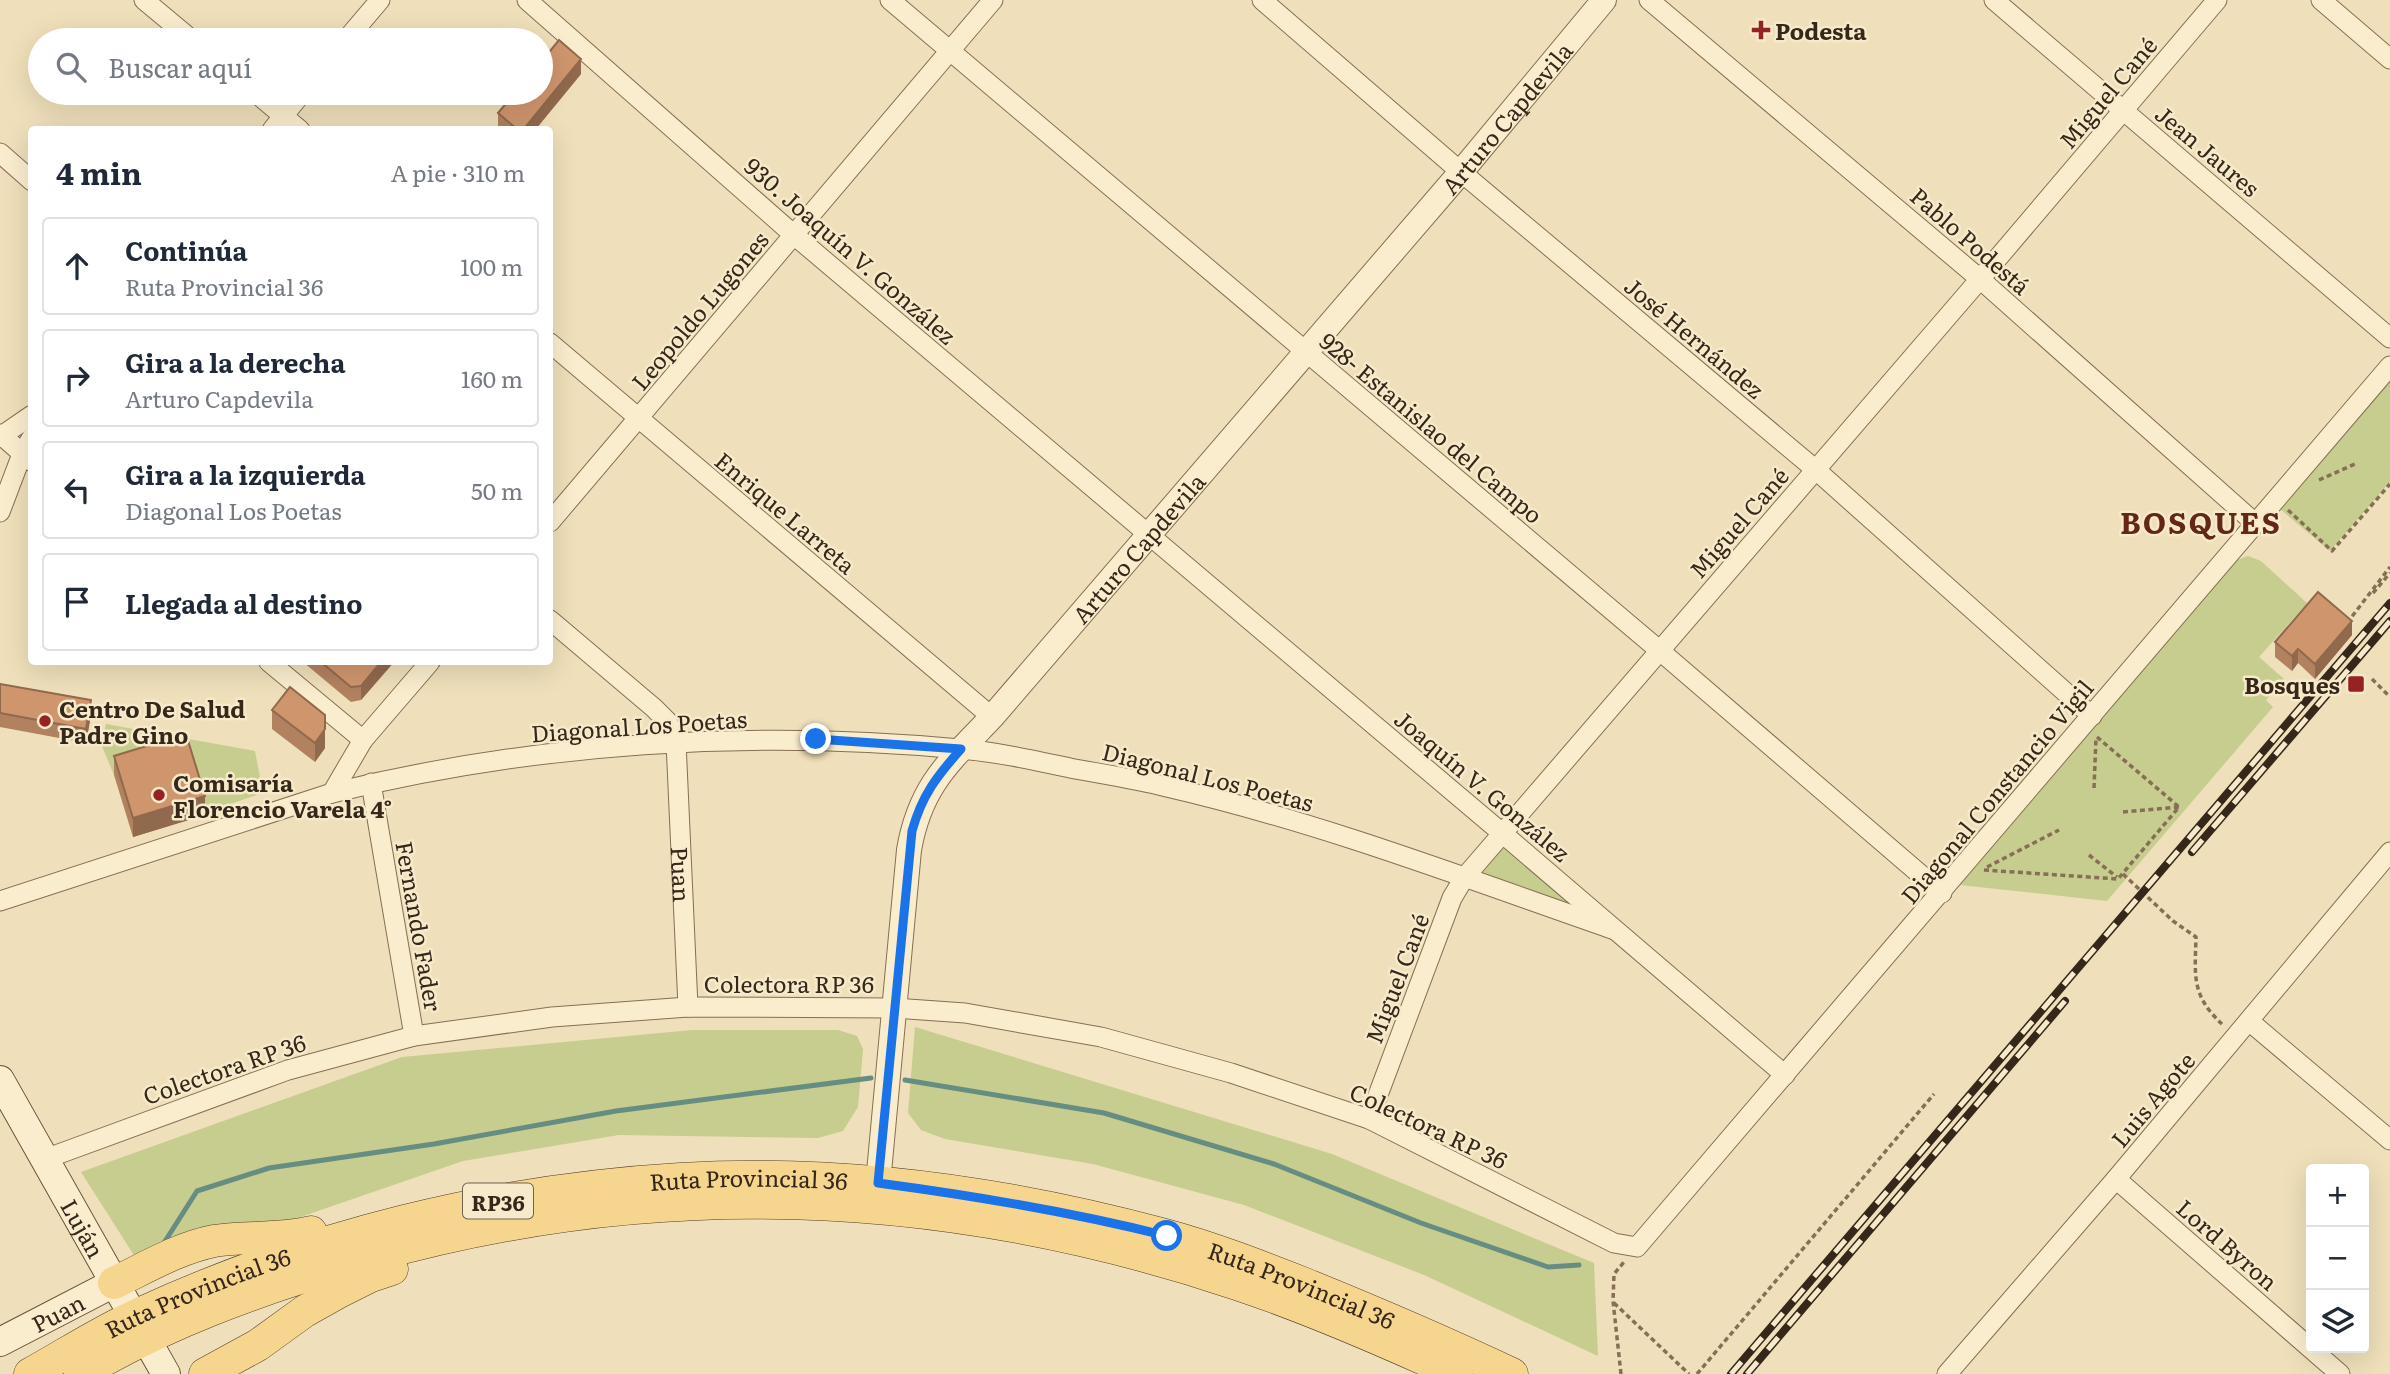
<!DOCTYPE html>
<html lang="es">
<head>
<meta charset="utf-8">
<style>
	body { margin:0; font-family:Literata,serif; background:#f6f6f7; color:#1f2937 }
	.controls { position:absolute; right:21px; bottom:21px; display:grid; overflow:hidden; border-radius:7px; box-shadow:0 7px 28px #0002 }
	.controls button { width:63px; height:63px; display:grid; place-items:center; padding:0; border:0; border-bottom:2px solid #e0e1e3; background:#fff; color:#1f2937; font:35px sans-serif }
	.stop { position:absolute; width:21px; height:21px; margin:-16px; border:5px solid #1a73e8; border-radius:50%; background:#fff }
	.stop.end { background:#1a73e8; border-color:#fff; box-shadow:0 2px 7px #0008 }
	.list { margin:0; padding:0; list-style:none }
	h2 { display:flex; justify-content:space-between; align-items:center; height:91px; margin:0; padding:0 28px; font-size:30px }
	h2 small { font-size:23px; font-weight:400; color:#747a83 }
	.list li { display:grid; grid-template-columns:46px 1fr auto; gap:21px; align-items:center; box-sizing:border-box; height:98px; margin:0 14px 14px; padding:0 14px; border:2px solid #e0e1e3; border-radius:7px }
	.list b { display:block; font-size:26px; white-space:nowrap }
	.list p { margin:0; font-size:23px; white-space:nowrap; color:#747a83 }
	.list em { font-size:23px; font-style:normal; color:#747a83 }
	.icon { flex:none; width:38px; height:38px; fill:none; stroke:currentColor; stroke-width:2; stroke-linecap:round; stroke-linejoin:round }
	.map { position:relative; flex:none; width:2390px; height:1374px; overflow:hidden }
	.search { position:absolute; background:#fff; box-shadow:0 7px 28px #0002; left:28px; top:28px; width:525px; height:77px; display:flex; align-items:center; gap:18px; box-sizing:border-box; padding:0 24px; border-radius:38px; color:#747a83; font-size:26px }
	.panel { position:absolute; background:#fff; box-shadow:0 7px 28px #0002; left:28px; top:126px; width:525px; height:539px; border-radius:7px }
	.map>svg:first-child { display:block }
</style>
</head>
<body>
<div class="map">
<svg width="2390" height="1374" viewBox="0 0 2390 1374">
	<rect width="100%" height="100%" fill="#efdfba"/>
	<!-- green -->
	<g fill="#c6cd8f">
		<polygon points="2390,376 2390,482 2330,551 2279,508"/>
		<polygon points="2248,556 2261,561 2307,603 2259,657 2284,679 2266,700 2273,707 2107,901 1960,885 2237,560"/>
		<polygon points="106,724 255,751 263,793 201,814 186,753 114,775 101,744"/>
		<polygon points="1503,840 1595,919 1480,874"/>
		<polygon points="915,1027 1332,1154 1594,1263 1598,1356 1424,1275 1244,1205 1093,1164 945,1139 921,1130 908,1113"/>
		<polygon points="692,1030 838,1030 857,1036 863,1049 858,1107 843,1131 818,1138 619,1135 463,1161 144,1271 81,1172 402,1057"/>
	</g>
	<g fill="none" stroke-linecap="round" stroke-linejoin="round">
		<!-- stream -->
		<g stroke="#678d83" stroke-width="5">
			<polyline points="905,1080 1104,1113 1274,1164 1421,1223 1548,1267 1579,1265"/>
			<polyline points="162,1246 197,1191 269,1168 434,1144 616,1111 871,1078"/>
		</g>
		<defs>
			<g id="minor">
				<polyline points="144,0 192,40"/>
				<polyline points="527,0 794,235 1502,833 1785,1075"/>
				<polyline points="890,0 1659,650 1942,893"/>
				<polyline points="1262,0 1461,172 1816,470 2092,716"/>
				<polyline points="1649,0 1980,279 2256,524"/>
				<polyline points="1994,0 2390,338"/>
				<polyline points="2321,0 2390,59"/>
				<polyline points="346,40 380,0"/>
				<polyline points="256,93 300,130"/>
				<polyline points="272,130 302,93"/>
				<polyline points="0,153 32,181"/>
				<polyline points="550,343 992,717"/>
				<polyline points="0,434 31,461"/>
				<polyline points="0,437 32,415"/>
				<polyline points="0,512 22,454 32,437"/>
				<polyline points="550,522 993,0"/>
				<path id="s1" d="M550,620L654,708L667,721L676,742L688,1007"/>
				<polyline points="269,662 363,740"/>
				<polyline points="371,783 414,1036"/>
				<polyline points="332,793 363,740 430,662"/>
				<path d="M0,901L332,793C535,743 751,729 960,749C997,752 1033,760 1070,768C1102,774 1135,779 1167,787C1319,822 1465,878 1612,929"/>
				<polyline points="2249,1021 2390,1140"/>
				<polyline points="1369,1119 1452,898 1464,878 1980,279 2217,0"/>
				<polyline points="45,1159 288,1070 414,1036 552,1017 688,1007 894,1008 965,1013 1101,1037 1231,1073 1369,1119 1614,1243 1637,1247 2390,366"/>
				<polyline points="2116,1179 2340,1374"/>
				<polyline points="1947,1374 2116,1179 2390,852"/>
			</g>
			<g id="tertiary">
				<path id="s2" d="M878,1183L909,850C920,786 949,762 992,717L1461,172L1604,0"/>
			</g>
			<g id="secondary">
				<path id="s3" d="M0,1080L166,1374"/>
				<path id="s4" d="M0,1342L114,1283"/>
			</g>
			<g id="primary">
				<path d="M114,1283C147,1267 179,1248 214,1241C246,1236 279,1240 311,1232"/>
				<path id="s5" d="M30,1374C66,1354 101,1331 139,1314C309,1236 493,1190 680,1179C841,1169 1009,1193 1165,1235C1213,1248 1259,1266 1305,1284C1374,1312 1444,1342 1512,1374"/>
				<path d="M80,1374C165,1323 257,1290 352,1262C649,1174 944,1186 1237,1284C1312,1309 1385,1341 1457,1374"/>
				<polyline points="205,1374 258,1345 305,1311 337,1293 371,1276 392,1269"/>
			</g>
		</defs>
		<!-- minor casing -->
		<use href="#minor" stroke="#866f54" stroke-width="21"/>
		<!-- tertiary casing -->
		<use href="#tertiary" stroke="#866f54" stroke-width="26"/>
		<!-- secondary casing -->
		<use href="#secondary" stroke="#685038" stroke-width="30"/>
		<!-- primary casing -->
		<use href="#primary" stroke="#533d29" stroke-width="33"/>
		<!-- path -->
		<g stroke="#866f54" stroke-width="3.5" stroke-dasharray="5 3.5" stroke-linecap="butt">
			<polyline points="2319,480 2355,464"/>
			<polyline points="2288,510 2332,551 2390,484"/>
			<polyline points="2373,593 2390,573"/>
			<polyline points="2347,623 2390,567"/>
			<polyline points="2372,679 2390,697"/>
			<polyline points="2094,788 2096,738"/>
			<polyline points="2123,812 2179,807"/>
			<polyline points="2089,855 2117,877"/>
			<polyline points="1987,867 2059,830"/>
			<polyline points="1984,870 2118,879 2179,807 2097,737"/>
			<path d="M2123,874L2173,921L2196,937C2195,976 2191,995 2222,1024"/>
			<polyline points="1614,1303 1689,1374"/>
			<polyline points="1621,1374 1613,1301 1614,1274 1624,1262"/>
			<polyline points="1697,1374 1934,1094"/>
		</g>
		<!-- minor -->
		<use href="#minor" stroke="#faedce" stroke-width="19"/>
		<!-- tertiary -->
		<use href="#tertiary" stroke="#faedce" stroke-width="24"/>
		<!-- secondary -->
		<use href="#secondary" stroke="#faedce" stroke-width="28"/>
		<!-- primary -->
		<use href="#primary" stroke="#f6d58f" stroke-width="32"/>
		<defs>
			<g id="rail">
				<polyline points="2192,852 2390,621"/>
				<polyline points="1731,1374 2390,603"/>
				<polyline points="1747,1374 2065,1001"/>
			</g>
		</defs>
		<!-- rail casing -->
		<use href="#rail" stroke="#35271a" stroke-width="8"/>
		<!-- rail -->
		<use href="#rail" stroke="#f6eaca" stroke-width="5" stroke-dasharray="16" stroke-linecap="butt"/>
	</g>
	<!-- wall -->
	<g fill="#b2815f">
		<polygon points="581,74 535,130 501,130 498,127 498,113"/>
		<polygon points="2352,635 2315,679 2298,663 2292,671 2275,657 2275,642"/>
		<polygon points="303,662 394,662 361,700 351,702"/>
		<polygon points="0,684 91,715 86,743 0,727"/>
		<polygon points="272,710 325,748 315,762 272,729"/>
		<polygon points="114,756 205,815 133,837 114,775"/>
	</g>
	<!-- shaded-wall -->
	<g fill="#91694d">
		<polygon points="581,59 581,74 535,130 523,130"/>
		<polygon points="2352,621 2352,635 2315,679 2315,664"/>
		<polygon points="2298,649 2298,663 2292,671 2292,656"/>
		<polygon points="381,662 394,662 361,700 361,686"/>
		<polygon points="91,700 91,715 86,743 86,729"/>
		<polygon points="325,729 325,748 315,762 315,743"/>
		<polygon points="205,796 205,815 133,837 133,818"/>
	</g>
	<!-- building -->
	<g fill="#cf966e" stroke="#91694d" stroke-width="2">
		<polygon points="559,40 581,59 523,130 518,130 498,113 515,93 541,93 541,62"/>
		<polygon points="2318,592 2352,621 2315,664 2298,649 2292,656 2275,642"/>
		<polygon points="321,662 381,662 361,686 351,687"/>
		<polygon points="0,684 91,700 86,729 0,713"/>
		<polygon points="290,687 325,715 325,729 315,743 272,710"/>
		<polygon points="186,734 205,796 133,818 114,756"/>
	</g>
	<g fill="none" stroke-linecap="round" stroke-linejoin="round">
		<!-- route -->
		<path stroke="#1a73e8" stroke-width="9" d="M816,739L961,749C937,776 922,795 912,831L878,1183C976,1196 1072,1212 1167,1236"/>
	</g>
	<!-- markers -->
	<g fill="#972223" stroke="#f6eaca" stroke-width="2.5">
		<path d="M1757.5 19.5h7v7h7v7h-7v7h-7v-7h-7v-7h7z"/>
		<rect x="2347" y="675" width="18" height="18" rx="3.5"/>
		<circle cx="45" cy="721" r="7"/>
		<circle cx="159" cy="795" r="7"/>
	</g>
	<g text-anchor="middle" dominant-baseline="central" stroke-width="5" stroke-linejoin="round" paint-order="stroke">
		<!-- shield labels -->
		<rect fill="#f6eaca" stroke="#6f624f" stroke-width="2" x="463" y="1183.5" width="70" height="35" rx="5"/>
		<g font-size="21" font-weight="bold" fill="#35271a">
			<text x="498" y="1201">RP36</text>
		</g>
		<!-- poi labels -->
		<g font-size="23" font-weight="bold" fill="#35271a" stroke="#f6eaca" text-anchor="start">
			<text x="1775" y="30">Podesta</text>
			<text x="2340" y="684" text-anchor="end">Bosques</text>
			<text x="59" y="708">Centro De Salud<tspan x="59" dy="26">Padre Gino</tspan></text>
			<text x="173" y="782">Comisaría<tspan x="173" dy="26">Florencio Varela 4°</tspan></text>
		</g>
		<!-- street labels -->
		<g font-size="23" fill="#35271a" stroke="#f6eaca">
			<text transform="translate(2107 92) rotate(-50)">Miguel Cané</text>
			<text stroke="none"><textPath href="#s2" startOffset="1284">Arturo Capdevila</textPath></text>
			<text transform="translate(2208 150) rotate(40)">Jean Jaures</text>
			<text transform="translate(1971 240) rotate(41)">Pablo Podestá</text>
			<text transform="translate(851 250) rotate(41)">930. Joaquín V. González</text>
			<text transform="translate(699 310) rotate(-50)">Leopoldo Lugones</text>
			<text transform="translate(1695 337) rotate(40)">José Hernández</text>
			<text transform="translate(1432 427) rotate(40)">928- Estanislao del Campo</text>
			<text transform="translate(786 512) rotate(40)">Enrique Larreta</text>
			<text transform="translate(1738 522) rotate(-49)">Miguel Cané</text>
			<text stroke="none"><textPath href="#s2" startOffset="718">Arturo Capdevila</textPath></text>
			<text transform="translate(639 725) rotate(-4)">Diagonal Los Poetas</text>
			<text transform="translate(1208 776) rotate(14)">Diagonal Los Poetas</text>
			<text transform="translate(1483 785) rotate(40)">Joaquín V. González</text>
			<text transform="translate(1996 791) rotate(-50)">Diagonal Constancio Vigil</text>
			<text stroke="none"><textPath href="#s1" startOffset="310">Puan</textPath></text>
			<text transform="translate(420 926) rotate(80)">Fernando Fader</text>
			<text transform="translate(1396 978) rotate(-69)">Miguel Cané</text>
			<text x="789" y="983">Colectora RP 36</text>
			<text transform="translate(224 1068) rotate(-19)">Colectora RP 36</text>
			<text transform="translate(2152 1099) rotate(-50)">Luis Agote</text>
			<text transform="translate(1429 1125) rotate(25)">Colectora RP 36</text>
			<text stroke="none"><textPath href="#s5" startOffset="754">Ruta Provincial 36</textPath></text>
			<text stroke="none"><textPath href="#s3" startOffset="170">Luján</textPath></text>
			<text transform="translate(2228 1244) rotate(41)">Lord Byron</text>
			<text stroke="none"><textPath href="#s5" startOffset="1321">Ruta Provincial 36</textPath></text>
			<text stroke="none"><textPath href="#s5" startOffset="187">Ruta Provincial 36</textPath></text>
			<text stroke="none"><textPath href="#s4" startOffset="65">Puan</textPath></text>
		</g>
		<!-- district labels -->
		<g font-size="30" font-weight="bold" letter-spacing="2" fill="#632718" stroke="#f6eaca">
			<text x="2201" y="521">BOSQUES</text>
		</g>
	</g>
</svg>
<div class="controls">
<button>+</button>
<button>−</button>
<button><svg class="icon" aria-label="layers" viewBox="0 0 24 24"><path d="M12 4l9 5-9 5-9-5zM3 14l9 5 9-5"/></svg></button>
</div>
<div class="stop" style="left:1167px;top:1236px"></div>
<div class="stop end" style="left:816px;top:739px"></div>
<div class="search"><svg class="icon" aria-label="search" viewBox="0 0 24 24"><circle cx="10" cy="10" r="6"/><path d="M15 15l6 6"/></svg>Buscar aquí</div>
<section class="panel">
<h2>4 min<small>A pie · 310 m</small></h2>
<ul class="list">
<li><svg class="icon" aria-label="ahead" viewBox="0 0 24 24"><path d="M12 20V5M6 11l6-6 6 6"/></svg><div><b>Continúa</b><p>Ruta Provincial 36</p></div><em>100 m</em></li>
<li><svg class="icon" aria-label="right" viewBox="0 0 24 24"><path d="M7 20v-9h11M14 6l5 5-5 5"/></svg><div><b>Gira a la derecha</b><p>Arturo Capdevila</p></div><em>160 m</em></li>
<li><svg class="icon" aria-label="left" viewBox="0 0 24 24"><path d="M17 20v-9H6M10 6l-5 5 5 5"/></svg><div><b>Gira a la izquierda</b><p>Diagonal Los Poetas</p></div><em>50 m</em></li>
<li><svg class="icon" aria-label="arrive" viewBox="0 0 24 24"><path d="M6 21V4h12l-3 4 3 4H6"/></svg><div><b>Llegada al destino</b></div></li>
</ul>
</section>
</div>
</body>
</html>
